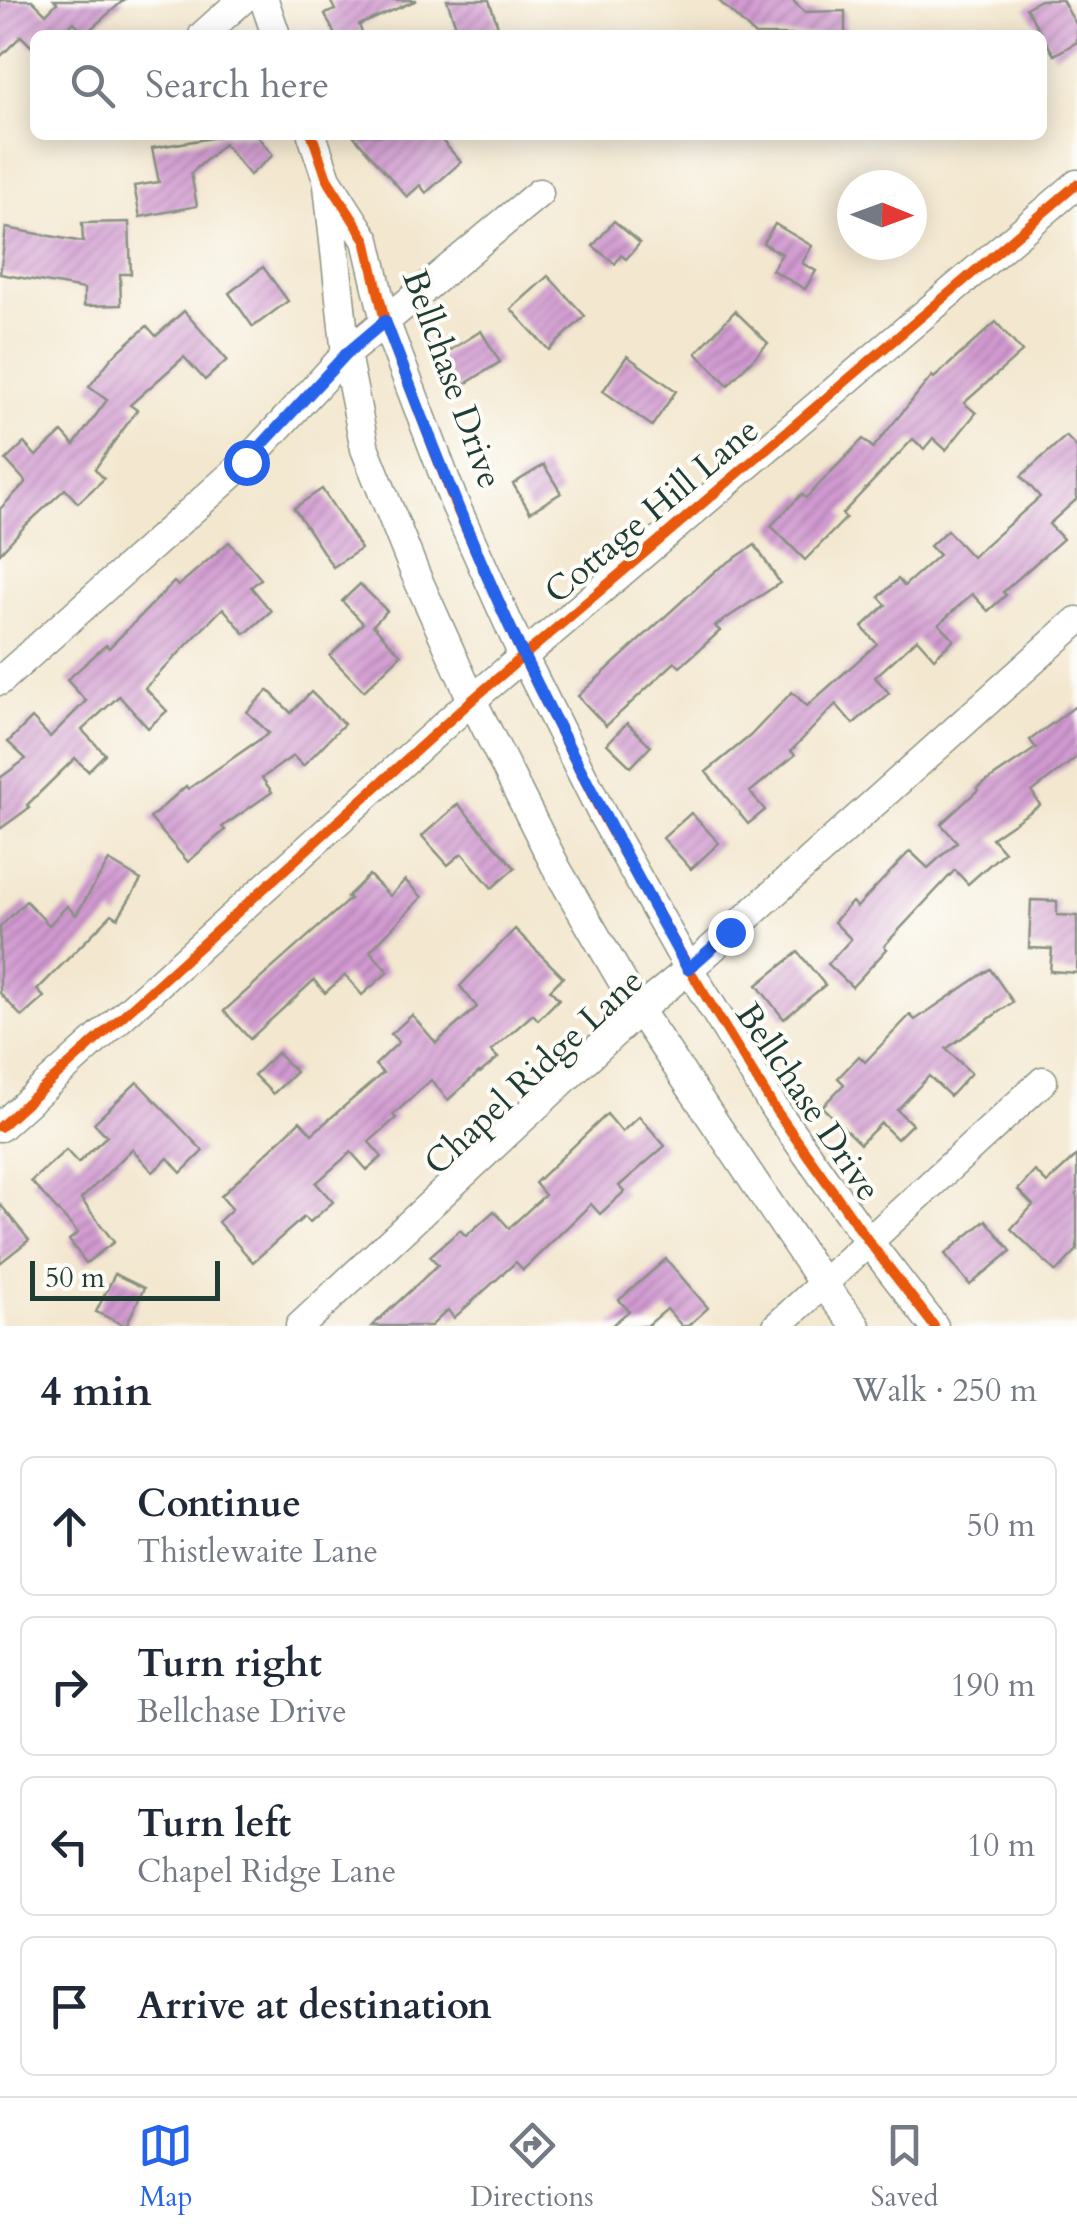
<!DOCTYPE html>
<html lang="en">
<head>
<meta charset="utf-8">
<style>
	body { margin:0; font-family:Cardo,serif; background:#f2f2f3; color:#1f2937 }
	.compass { position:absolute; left:837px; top:170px; width:90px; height:90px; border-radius:50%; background:#fff; box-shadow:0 5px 25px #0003; rotate:91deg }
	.scale { position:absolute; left:30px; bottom:25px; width:190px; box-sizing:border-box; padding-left:10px; border:5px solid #1f3d34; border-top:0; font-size:28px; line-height:35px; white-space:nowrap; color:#1f3d34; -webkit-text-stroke:8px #fdfcf7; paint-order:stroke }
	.stop { position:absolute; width:30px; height:30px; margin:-22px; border:8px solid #2563eb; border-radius:50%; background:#fff }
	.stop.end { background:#2563eb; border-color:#fff; box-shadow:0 2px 10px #0008 }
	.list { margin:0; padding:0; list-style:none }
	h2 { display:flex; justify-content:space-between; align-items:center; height:130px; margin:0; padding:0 40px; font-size:42px }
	h2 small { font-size:32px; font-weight:400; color:#747a83 }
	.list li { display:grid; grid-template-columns:65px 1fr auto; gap:30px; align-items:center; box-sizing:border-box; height:140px; margin:0 20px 20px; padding:0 20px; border:2px solid #e0e1e3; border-radius:15px }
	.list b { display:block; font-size:38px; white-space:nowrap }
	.list p { margin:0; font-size:32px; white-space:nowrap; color:#747a83 }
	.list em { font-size:32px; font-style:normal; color:#747a83 }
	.icon { flex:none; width:55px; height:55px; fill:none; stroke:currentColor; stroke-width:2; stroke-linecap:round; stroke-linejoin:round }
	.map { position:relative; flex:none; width:1077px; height:1326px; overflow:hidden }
	.search { position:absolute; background:#fff; box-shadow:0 5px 25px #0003; left:30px; right:30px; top:30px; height:110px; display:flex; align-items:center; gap:25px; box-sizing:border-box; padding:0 35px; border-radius:15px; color:#747a83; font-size:38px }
	.sheet { height:770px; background:#fff }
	nav { display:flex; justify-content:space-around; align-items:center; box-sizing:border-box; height:140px; border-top:2px solid #e0e1e3; background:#fff; font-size:28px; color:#747a83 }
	nav a { display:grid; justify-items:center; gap:5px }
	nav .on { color:#2563eb }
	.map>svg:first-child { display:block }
</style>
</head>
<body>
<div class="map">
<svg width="1077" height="1326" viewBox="0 0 1077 1326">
	<defs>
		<pattern id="building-hatch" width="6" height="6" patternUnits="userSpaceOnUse" patternTransform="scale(2.5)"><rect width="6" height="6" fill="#d29ad1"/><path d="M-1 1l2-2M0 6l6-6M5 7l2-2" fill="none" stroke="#aa7faa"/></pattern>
	</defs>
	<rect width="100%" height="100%" fill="#fdfcf7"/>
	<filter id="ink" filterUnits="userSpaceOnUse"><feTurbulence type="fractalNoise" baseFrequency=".01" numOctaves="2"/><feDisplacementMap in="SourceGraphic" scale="20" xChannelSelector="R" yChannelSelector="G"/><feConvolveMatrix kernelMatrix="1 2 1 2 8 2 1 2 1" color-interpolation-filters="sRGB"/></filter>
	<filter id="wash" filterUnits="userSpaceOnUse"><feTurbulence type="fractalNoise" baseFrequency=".0048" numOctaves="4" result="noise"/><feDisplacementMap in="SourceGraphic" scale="40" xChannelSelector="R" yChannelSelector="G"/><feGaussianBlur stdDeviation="2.25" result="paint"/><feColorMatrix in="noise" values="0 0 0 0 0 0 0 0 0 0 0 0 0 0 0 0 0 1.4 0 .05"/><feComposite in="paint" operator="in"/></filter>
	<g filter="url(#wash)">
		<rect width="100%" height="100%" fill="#f3e7cf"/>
		<g id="blocks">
			<!-- building -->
			<g fill="url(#building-hatch)">
				<polygon points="0,0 32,0 46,14 57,3 54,0 124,0 85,34 74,22 64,32 67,35 35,35 35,50 21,36 0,57"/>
				<polygon points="330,0 417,0 359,25 363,35 335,35 325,14 335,10"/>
				<polygon points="447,0 489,0 501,35 459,35"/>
				<polygon points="718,0 792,0 805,12 845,11 845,35 755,35"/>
				<polygon points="1040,0 1062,0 1077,26 1077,42 1054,55 1026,8"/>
				<polygon points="216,135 256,135 273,155 250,175 224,144 191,173 197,206 140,217 134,186 159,182 152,148 218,137"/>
				<polygon points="353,135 437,135 461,162 426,193 420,185 407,197"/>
				<polygon points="614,221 640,243 626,259 621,255 615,264 593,246"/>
				<polygon points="129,222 131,274 120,274 121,305 84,306 84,289 0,274 6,228 83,242 82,223"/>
				<polygon points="775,224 812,246 802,263 816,271 805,289 772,270 782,254 763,243"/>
				<polygon points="263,267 288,301 253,327 229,293"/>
				<polygon points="548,276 585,316 549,350 511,309"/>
				<polygon points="184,311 227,360 205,380 184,357 130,405 137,410 95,469 104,479 78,503 65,489 26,525 0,553 0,509 26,482 6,460 24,443 36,456 62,432 74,445 107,400 89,387 112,357 147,326 156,336"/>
				<polygon points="735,311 768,343 728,385 696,353"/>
				<polygon points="996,322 1022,352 964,403 976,413 946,450 933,438 924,449 913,439 842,514 846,518 805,560 771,526 802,494 806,498 863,439 873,448 932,376 934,378"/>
				<polygon points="481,331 500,362 457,389 438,358"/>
				<polygon points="627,356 676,391 652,426 603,391"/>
				<polygon points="1066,436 1077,448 1077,499 1049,524 1063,539 1003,592 1006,595 988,611 972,594 939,624 954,640 934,658 917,639 875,677 889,693 853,724 836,704 791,751 795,755 750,792 765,810 748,824 706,772 750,736 792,692 807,706 877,644 862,627 886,605 879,597 898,579 904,586 939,555 930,546 947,530 972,557 1040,497 1021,476"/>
				<polygon points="544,465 561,493 530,512 513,484"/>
				<polygon points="322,489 361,549 333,567 294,508"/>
				<polygon points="229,542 261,579 251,587 271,611 245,634 223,608 145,688 167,711 148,728 119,696 82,730 105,754 88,771 75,758 27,805 29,808 0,829 0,778 26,759 8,742 32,718 50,737 86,701 67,680 106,645 109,648 174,582 178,586"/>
				<polygon points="755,545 780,583 715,626 720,631 680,667 675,662 606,726 578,696 715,571"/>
				<polygon points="360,584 387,611 373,625 401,655 364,691 330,656 363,623 342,601"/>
				<polygon points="268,690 291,713 311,692 344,724 303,766 293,756 262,778 272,792 222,827 225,830 188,862 150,818 186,786 188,789 269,733 247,712"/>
				<polygon points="1077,705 1077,757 1032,792 1040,805 992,838 1004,852 968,884 955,870 884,946 887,949 852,987 828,964 851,939 834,922 852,902 857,907 910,851 928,868 957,842 941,824 978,790 977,788 1036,748 1030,740"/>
				<polygon points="627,723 651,746 631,767 607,744"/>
				<polygon points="458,804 515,868 492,888 462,853 448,865 422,836"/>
				<polygon points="691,813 719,843 691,869 663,838"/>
				<polygon points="109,861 141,880 118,918 112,914 37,990 44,997 22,1017 0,993 0,927 26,901 49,925 67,906 76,915"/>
				<polygon points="369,875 390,896 405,880 422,897 370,951 388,972 362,995 345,975 325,993 314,980 250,1039 224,1011 350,899 347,897"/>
				<polygon points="1031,900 1057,901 1057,915 1077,916 1077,973 1050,971 1052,949 1029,948"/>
				<polygon points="515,929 563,977 550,990 559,999 538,1020 533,1014 491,1051 498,1058 480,1073 479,1072 448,1100 431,1080 393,1115 396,1118 369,1142 382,1157 367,1170 351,1152 316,1183 333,1202 310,1222 304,1217 253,1262 218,1222 232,1209 221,1196 300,1121 312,1134 383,1073 375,1065 399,1042 391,1034 412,1015 436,1043 477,1007 460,986"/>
				<polygon points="798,952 825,985 784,1019 757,985"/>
				<polygon points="990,969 1013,1002 946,1049 971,1073 950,1096 929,1076 897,1110 912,1124 897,1139 881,1123 860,1144 822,1107 844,1084 838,1078 859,1056 865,1062 910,1015 915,1020"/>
				<polygon points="277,1053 296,1072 273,1094 254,1075"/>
				<polygon points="137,1082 203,1151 181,1173 168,1158 153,1172 132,1149 81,1199 114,1242 86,1263 69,1240 78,1233 31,1181 66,1150 78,1163 107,1136 94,1123"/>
				<polygon points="607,1114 622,1132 639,1116 665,1146 619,1186 624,1192 600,1214 591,1204 523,1270 516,1262 454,1318 448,1310 431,1326 372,1326 438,1265 430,1256 460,1230 466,1236 494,1211 509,1228 545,1195 535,1183"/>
				<polygon points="1077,1155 1077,1250 1056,1272 1011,1229 1033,1205 1018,1190 1035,1171 1047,1183"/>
				<polygon points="0,1204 29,1240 0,1263"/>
				<polygon points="986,1220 1011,1251 970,1285 945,1254"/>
				<polygon points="666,1259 708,1308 688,1326 682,1326 667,1309 647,1326 611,1326 629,1311 619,1300"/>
				<polygon points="115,1274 144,1288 126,1326 96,1312"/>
			</g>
		</g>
	</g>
	<g filter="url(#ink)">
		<use href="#blocks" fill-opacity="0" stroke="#899282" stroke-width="2.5"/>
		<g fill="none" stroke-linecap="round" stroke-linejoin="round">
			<defs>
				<g id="street">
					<polyline points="264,0 276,35"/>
					<polyline points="203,35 242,0"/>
					<polyline points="312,135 327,179 366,240 385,321 454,502 523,656 604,818 689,969 775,1109 869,1242 934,1326"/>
					<polyline points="328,185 346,354 365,449 415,573 472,700 557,869 639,1010 823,1284 856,1326"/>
					<polyline points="0,681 246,462 346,354 539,193"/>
					<polyline points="0,1127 472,700 1077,184"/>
					<polyline points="300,1326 639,1010 689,969 1077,621"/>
					<polyline points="777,1326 1043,1081"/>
				</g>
			</defs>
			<!-- street casing -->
			<use href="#street" stroke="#899282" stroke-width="31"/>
			<!-- street -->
			<use href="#street" stroke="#fff" stroke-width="28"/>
			<defs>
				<g id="cycleway">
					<polyline points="312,135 327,179 366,240 385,321 454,502 523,656 604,818 689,969 775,1109 869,1242 934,1326"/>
					<polyline points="0,1127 472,700 1077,184"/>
				</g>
			</defs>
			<!-- cycleway casing -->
			<use href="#cycleway" stroke="#fdfcf7" stroke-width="16"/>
			<!-- cycleway -->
			<use href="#cycleway" stroke="#e8590c" stroke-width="10"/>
		</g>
	</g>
	<g fill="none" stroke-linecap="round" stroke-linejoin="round" filter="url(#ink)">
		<!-- route -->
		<path stroke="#2563eb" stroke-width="12" d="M246,462L346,354L385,321C429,435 472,549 525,659C576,764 631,867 688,969L730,932"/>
	</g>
	<g text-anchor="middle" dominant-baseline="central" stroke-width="8" stroke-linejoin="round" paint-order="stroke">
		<!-- street labels -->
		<g font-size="35" fill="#1f3d34" stroke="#fdfcf7">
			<text transform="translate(452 379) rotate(70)">Bellchase Drive</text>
			<text transform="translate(652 511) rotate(-40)">Cottage Hill Lane</text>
			<text transform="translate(534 1072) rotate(-43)">Chapel Ridge Lane</text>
			<text transform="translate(808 1102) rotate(56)">Bellchase Drive</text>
		</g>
	</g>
</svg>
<svg class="compass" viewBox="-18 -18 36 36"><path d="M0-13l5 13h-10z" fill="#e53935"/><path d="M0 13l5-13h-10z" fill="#747a83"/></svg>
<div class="scale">50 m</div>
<div class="stop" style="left:246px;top:462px"></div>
<div class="stop end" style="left:730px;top:932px"></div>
<div class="search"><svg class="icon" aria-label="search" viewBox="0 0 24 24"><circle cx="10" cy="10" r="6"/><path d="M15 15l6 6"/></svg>Search here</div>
</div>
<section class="sheet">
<h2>4 min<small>Walk · 250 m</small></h2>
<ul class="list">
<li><svg class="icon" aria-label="ahead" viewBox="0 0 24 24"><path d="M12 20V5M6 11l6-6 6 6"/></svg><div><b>Continue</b><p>Thistlewaite Lane</p></div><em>50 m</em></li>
<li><svg class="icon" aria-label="right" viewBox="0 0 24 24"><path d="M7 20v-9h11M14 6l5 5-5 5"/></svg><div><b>Turn right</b><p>Bellchase Drive</p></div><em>190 m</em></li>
<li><svg class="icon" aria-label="left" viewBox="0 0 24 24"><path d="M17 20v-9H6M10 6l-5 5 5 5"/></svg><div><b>Turn left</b><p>Chapel Ridge Lane</p></div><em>10 m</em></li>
<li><svg class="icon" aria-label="arrive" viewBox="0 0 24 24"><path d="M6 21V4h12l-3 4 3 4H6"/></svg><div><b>Arrive at destination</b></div></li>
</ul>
</section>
<nav>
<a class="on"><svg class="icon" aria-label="map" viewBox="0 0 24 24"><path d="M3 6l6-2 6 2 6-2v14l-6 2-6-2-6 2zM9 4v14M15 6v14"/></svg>Map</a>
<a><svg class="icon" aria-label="directions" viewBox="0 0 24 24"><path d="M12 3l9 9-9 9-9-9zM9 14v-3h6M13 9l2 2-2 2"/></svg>Directions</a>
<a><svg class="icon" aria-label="saved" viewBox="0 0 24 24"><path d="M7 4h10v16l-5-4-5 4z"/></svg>Saved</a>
</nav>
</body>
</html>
